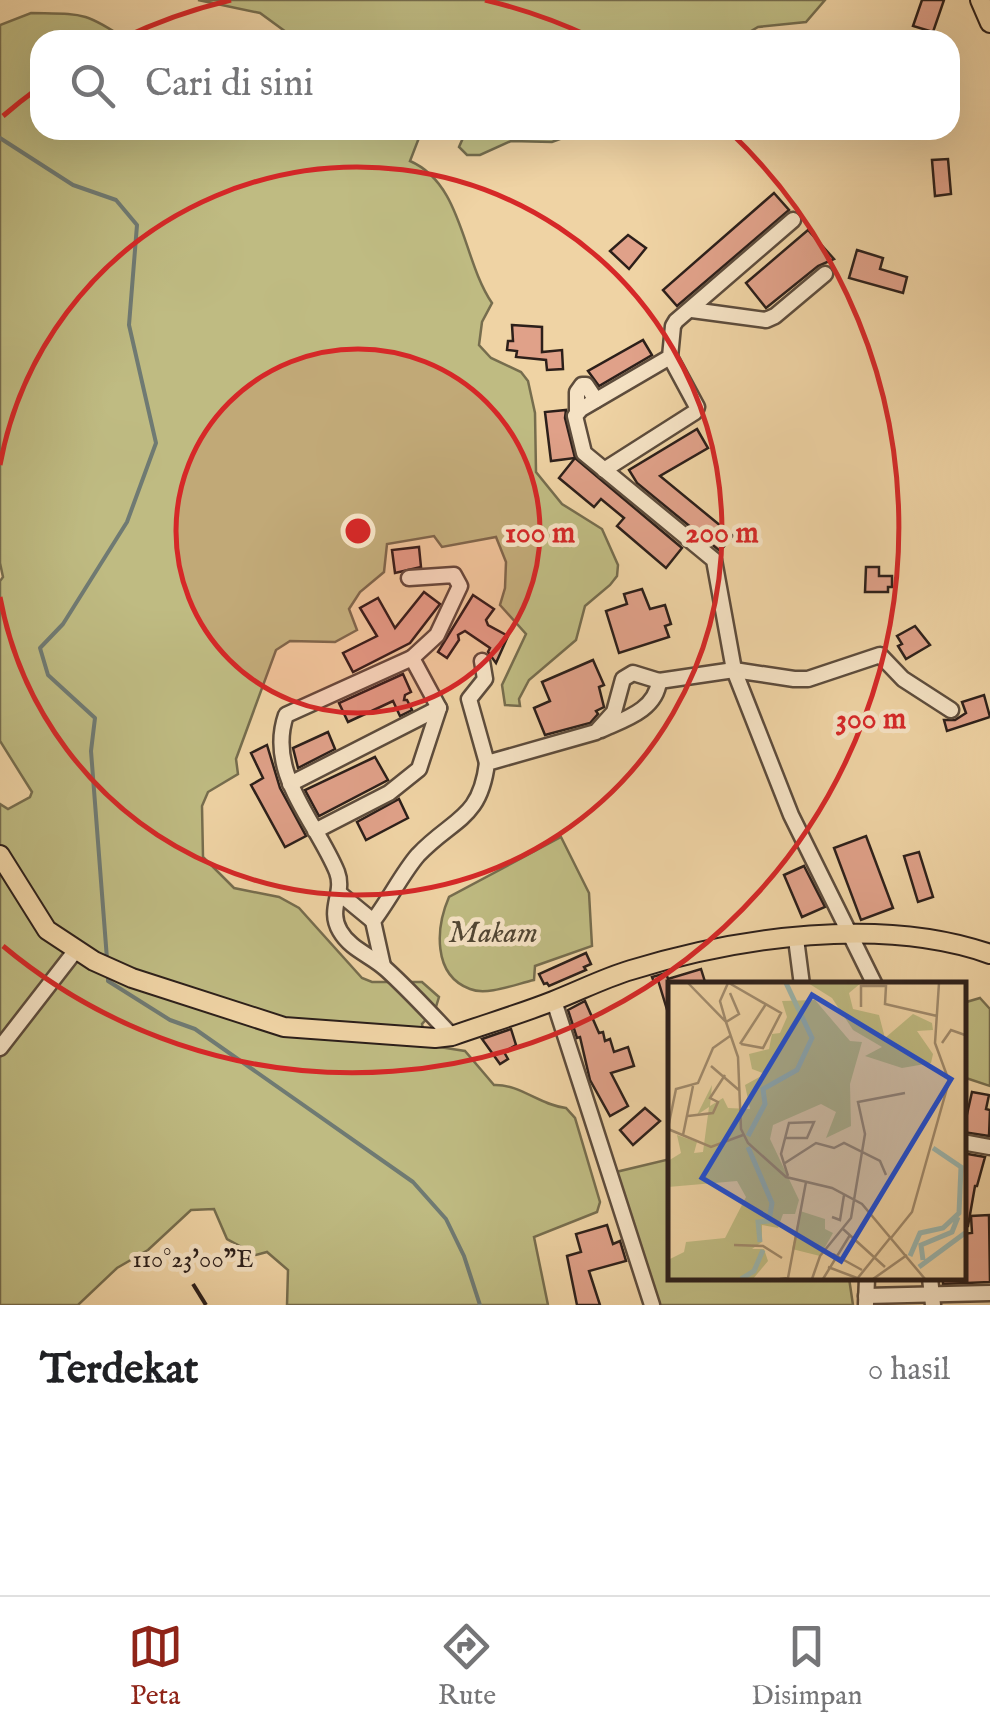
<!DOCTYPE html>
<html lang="id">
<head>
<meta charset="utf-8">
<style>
	body { margin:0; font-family:"IM FELL English",serif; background:#f6f6f6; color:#202124 }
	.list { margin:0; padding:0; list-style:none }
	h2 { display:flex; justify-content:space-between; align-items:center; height:130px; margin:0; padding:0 40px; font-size:42px }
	h2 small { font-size:32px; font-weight:400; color:#757577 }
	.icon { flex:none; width:55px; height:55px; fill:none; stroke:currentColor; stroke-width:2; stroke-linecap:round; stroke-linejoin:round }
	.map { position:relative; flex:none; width:990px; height:1305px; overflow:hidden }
	.search { position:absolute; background:#fff; box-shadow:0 10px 40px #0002; left:30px; right:30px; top:30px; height:110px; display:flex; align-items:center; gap:25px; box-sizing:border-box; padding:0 35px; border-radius:30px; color:#757577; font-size:38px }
	.sheet { height:290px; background:#fff }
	nav { display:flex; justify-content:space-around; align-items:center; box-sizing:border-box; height:140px; border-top:2px solid #e0e0e0; background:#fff; font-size:28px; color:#757577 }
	nav a { display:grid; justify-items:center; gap:5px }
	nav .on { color:#8f2418 }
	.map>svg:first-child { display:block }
</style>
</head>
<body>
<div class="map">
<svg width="990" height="1305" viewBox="0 0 990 1305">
	<rect width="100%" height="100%" fill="#efd3a4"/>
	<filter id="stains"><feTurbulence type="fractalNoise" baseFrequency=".002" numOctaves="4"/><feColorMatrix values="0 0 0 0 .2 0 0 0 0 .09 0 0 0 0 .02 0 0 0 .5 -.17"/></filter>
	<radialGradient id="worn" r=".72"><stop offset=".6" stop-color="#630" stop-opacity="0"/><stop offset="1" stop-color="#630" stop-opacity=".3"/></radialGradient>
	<!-- green -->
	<g fill="#bfbb82" stroke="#766d4e" stroke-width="2.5">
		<polygon points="198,0 825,0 806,22 758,27 736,40 297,40 260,13"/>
		<path d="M31,13C82,14 84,11 127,40H40V130H422L410,161C463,184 462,259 492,303L482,322L479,345L491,358L521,372L528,381L535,413L536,472L562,504L602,529L618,565L617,576L610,585L585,606L576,640L529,680L519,699L520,706L505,705L502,685L526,634L500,605L505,588L506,562L496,537L442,547L434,536L387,544L384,572L360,592L349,609L357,630L335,642L290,641L276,650L236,759L238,774L208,792L202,806L203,857L234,888L279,897L299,908L362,978L372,982H422L439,997L435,1010L422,1024L426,1045L465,1051L494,1085C520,1084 539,1105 566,1108L575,1118L600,1202L597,1212L534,1237L548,1305H287L288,1270L267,1252L256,1255L227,1239L214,1209L191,1210L148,1250L117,1268L78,1305H0V804L8,809L30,797L32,792L0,741V581L3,577L0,563V25Z"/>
		<polygon points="477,130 584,130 552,142 511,141 480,155 467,155 459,147 463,138"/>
		<path d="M561,837L589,893L592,946L535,966L534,980C516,984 487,996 470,989C432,975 436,927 449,897Z"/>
		<polygon points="980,998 990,1009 990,1086 963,1077 963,1003"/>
		<polygon points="670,1159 670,1278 849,1278 853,1305 658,1305 616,1172"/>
	</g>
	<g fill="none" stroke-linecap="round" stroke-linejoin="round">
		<!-- stream -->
		<g stroke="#6f7a73" stroke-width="4">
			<polyline points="0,138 73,185 116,200 137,225 129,325 156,443 127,522 63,624 40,648 48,675 95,718 91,751 107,959"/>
			<polyline points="108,974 108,981 170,1020 195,1029 413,1182 446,1219 464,1256 480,1305"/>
		</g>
	</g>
	<!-- building -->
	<g fill="#e0a189" stroke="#2c1f1a" stroke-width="2.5">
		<polygon points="922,0 944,0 933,32 913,26"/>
		<polygon points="948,159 951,194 935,196 932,160"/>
		<polygon points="774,193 789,210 677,306 663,290"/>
		<polygon points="808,230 834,259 818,266 766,308 746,283"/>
		<polygon points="628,235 646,248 629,269 610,251"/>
		<polygon points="857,250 883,258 880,269 907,277 903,293 849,278"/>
		<polygon points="512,325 542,327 542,352 562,350 563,369 547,370 546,360 516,357 517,351 507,350 508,341 513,341"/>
		<polygon points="643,340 652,355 599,386 588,371"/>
		<polygon points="566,410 565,418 575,458 551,461 545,412"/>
		<polygon points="697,429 708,448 660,476 733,536 720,551 637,483 629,470"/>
		<polygon points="575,458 682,548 666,568 617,526 624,518 601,499 594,507 559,478"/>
		<polygon points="419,547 421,567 395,573 392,550"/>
		<polygon points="866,567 879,567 879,576 892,576 892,587 888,587 888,592 865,592"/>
		<polygon points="642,589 650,609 665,605 671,624 665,626 669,637 619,653 606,611 627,604 624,594"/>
		<polygon points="424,592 440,604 410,643 353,672 343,653 377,636 360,608 378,598 395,628"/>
		<polygon points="473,595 494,609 486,620 488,625 508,636 496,663 488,652 490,648 465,631 458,635 459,640 447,658 438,652"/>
		<polygon points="915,626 930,645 906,659 898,646 902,644 897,636"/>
		<polygon points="593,660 604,685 599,687 604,707 596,711 598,714 590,723 545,735 534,708 550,701 542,682"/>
		<polygon points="403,674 411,692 405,695 404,700 407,700 412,710 400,716 393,701 348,722 339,703"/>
		<polygon points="984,695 990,717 947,731 944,720 955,720 966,713 962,702"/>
		<polygon points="328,732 335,749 298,768 293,748"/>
		<polygon points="267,745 280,788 306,836 285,847 251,785 263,778 251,753"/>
		<polygon points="375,757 388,780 319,816 305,790"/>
		<polygon points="399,799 408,818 366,840 357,822"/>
		<polygon points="866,836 893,908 861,920 834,848"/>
		<polygon points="919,852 933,897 918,902 904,856"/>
		<polygon points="804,866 825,907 802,917 784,875"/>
		<polygon points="586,953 591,964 584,967 586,970 549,986 547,983 544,984 539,974"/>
		<polygon points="701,969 706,985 670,985 668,1013 658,980 654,982 652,977 666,973 668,979"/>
		<polygon points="585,1001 599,1033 603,1032 605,1041 610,1039 614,1052 628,1047 634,1066 611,1073 628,1106 610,1116 590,1080 580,1037 577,1038 568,1010"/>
		<polygon points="511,1029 516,1045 504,1052 508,1059 500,1064 482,1039"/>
		<polygon points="972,1092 989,1095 986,1109 990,1110 989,1136 963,1132"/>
		<polygon points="645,1108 660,1121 633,1145 620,1130"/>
		<polygon points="962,1153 985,1157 977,1186 975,1186 968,1226 962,1226"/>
		<polygon points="989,1215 990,1282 943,1284 943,1278 962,1278 962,1234 972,1233 971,1216"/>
		<polygon points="607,1225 613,1244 620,1241 626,1261 589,1271 600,1305 577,1305 567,1256 581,1252 576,1234"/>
	</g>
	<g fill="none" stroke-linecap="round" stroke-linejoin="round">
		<defs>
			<g id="minor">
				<polyline points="793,220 676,321 673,326 670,357 581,409 575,416 584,453 714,560 734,670 791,815 875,985"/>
				<polyline points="692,310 766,320 775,316 825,274"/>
				<polyline points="577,413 577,392 582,385 586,385 596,400"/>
				<polyline points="604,470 695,412 697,407 670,357"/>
				<polyline points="409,578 454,575 460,586 437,635 412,658"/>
				<polyline points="482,661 485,679 469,699 487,763"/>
				<path d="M601,730C625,719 656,710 659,681"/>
				<polyline points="290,784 439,708"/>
				<path d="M315,831L389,793L419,769L439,708L412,658L286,715C266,773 316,821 337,872C345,893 327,909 340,931C351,950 371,955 387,970C410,991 431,1014 452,1036"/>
				<polyline points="339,893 373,921"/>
				<polyline points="796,939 802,985"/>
				<path d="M383,966L373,921C388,902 403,872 418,855C453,818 480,820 487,763L596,732L614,712L623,679L633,673L659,681L734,670L794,679H808L880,655L903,679L951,710"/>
				<polyline points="554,1001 652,1305"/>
				<polyline points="0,1048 76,950"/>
				<polyline points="962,1142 990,1147"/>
				<polyline points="930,1278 933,1305"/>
				<polyline points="866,1296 990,1293"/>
				<polyline points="866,1304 867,1278"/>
			</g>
			<g id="major">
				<polyline points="980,0 990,23"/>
				<path d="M0,855L47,930L94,961L132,978L284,1027L435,1038L452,1036C486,1024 520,1014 553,1001C579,991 604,978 631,970C738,937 882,916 990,954"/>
			</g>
		</defs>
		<!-- minor casing -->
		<use href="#minor" stroke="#5d4c3c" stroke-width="19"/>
		<!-- major casing -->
		<use href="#major" stroke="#2c1f1a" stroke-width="22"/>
		<!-- minor -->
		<use href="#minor" stroke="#f5e2c4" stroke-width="14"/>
		<!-- major -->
		<use href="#major" stroke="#efd3a4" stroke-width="18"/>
	</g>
	<!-- ticks -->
	<path fill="none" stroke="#2c1f1a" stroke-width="4" d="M193,1284L206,1305"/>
	<!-- distance rings -->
	<circle cx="358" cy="531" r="182" fill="#d62828" fill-opacity=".12"/>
	<g fill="none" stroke="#d62828" stroke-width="5">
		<circle cx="358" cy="531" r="182"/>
		<path d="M0 465A364 364 0 1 1 0 597"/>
		<path d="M3 116A546 546 0 0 1 37 89M123 38A546 546 0 0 1 231 0M485 0A546 546 0 0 1 593 38M730 132A546 546 0 0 1 3 946"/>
	</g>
	<g text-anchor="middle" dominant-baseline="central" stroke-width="9" stroke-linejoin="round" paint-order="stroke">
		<!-- park labels -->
		<g font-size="30" font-style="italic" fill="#514634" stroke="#f5e2c4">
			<text x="493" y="934">Makam</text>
		</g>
	</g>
	<!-- overview -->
	<g transform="translate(668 982)">
		<rect width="298" height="298" fill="#efd3a4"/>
		<path d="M140,1H193L181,11L185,27L211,33L217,56L245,32L264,41L265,48L249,49L265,72L263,81L234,86L197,74L214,65L185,48L164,16ZM147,18L182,59L194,60L182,102L183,144L158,156L168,130L153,122L105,143L102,157L131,218L127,232H115L110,246L94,243V260L84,267H96L100,279L85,297H0V278L16,270L18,260L57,256L78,215L69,199L0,205V179L13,171L9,153L29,160L26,171L35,170L41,125L29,133L44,103L42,124L55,116L60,126L82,127L77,103L97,92L84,87L81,72L101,67L104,52L112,51L119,35L114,19ZM132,229L157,237V247L165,251L152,274L124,267Z" fill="#bfbb82"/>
		<path fill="none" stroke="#9cb6ae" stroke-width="5" d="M80,154L97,122L95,107L129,88L144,56L118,1M80,165L104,221L101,239L90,240L92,260M242,274L252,251L275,246L291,231L293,185L265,166M255,278L253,263L284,250L290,235M251,285L297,251M73,297L86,289L95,268"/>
		<path fill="none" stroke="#a18b6d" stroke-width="2.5" d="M20,1L58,40L70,75L73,147L80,161L118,195L164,206L194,222L257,297M60,1L52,19L58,40L71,32L62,11M61,1L113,31L95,66L73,62M193,25V4H218L217,22L269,34M274,61L283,48L297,53M72,62L98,22M43,84L72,109M20,134L45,131L50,120L42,116L57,93M0,146L8,107L30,101L45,66L62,54M0,147L43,165L75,153M15,153L25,104M118,156H139L146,140L121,141L113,172L120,194M117,181L148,161L166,166L176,161L212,179L218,193M164,235L172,238L176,213M175,247L217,285M223,256L244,230L281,99L267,61L271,1M66,263L95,264L114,276M165,272L194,288M160,285L189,296M112,297L120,296L138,200M144,297L152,274L183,236L197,152L190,120L237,111M155,297L182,253M189,297L222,256M205,297L239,273"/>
		<path fill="#1d4ed8" fill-opacity="0.15" stroke="#1d4ed8" stroke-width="5" d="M144,13L283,97L173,279L34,196Z"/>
		<rect width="298" height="298" fill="none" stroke="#2c1f1a" stroke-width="5"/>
	</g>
	<g font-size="25" text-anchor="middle" fill="#2c1f1a" stroke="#f5e2c4" stroke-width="9" stroke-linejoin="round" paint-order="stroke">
		<text x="193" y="1267">110°23'00"E</text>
	</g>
	<circle cx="358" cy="531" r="15" fill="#d62828" stroke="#f5e2c4" stroke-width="5"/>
	<g font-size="30" text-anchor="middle" font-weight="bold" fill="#d62828" stroke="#f5e2c4" stroke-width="9" stroke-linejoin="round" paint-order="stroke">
		<text x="540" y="542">100 m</text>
		<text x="722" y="542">200 m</text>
		<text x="871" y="728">300 m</text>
	</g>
	<rect width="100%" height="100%" filter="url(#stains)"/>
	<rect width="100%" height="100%" fill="url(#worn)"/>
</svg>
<div class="search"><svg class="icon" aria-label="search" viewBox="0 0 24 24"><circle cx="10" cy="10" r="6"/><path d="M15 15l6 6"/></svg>Cari di sini</div>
</div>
<section class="sheet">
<h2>Terdekat<small>0 hasil</small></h2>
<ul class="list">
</ul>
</section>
<nav>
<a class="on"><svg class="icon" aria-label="map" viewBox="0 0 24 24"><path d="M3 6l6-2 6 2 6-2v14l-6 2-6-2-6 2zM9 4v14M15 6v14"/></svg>Peta</a>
<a><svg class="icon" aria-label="directions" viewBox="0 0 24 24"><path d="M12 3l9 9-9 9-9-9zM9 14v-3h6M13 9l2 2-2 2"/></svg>Rute</a>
<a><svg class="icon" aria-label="saved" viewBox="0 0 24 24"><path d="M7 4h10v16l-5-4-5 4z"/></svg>Disimpan</a>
</nav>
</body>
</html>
